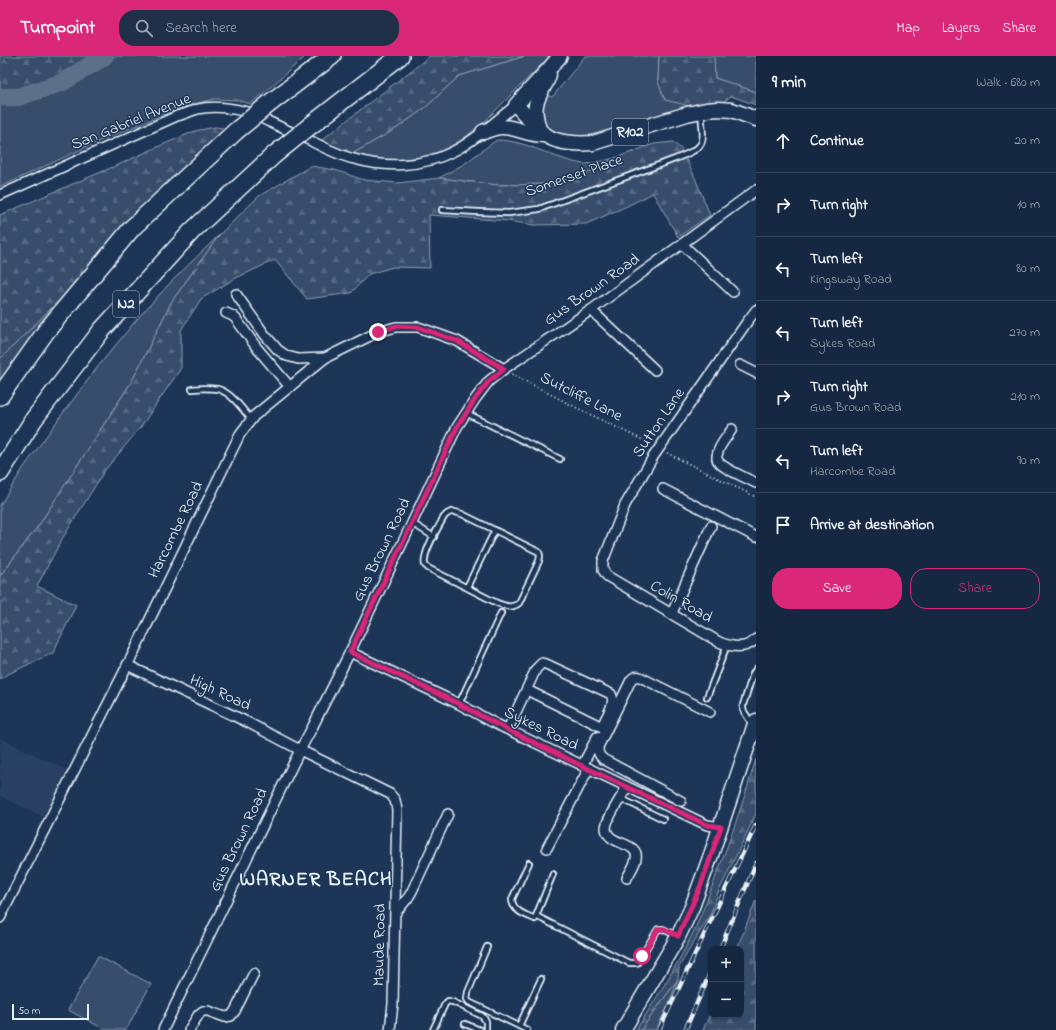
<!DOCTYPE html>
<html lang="en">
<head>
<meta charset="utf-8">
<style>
	body { margin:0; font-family:"Indie Flower",sans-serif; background:#1f3048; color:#f1f3f6 }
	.controls { position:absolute; right:12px; bottom:12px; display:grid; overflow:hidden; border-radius:8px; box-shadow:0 1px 3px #0004 }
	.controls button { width:36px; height:36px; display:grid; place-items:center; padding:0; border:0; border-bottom:1px solid #35445a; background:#162841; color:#f1f3f6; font:20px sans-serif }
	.scale { position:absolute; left:12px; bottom:10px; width:77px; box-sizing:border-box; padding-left:4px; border:2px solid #e8f1f8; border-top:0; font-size:11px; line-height:14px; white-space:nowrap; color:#e8f1f8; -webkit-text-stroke:3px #1d3557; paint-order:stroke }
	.stop { position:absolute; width:12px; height:12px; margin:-9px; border:3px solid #db2777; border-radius:50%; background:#fff }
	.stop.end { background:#db2777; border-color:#fff; box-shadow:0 1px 4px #0008 }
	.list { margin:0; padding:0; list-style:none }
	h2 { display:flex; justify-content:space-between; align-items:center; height:52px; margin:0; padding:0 16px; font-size:17px }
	h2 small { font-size:13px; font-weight:400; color:#9ea6b1 }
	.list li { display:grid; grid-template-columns:26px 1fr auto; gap:12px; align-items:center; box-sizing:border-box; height:64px; padding:0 16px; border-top:1px solid #35445a }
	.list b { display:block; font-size:15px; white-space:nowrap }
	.list p { margin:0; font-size:13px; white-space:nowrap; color:#9ea6b1 }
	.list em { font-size:13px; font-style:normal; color:#9ea6b1 }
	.actions { display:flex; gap:8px; padding:12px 16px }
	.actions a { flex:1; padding:9px 0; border:1px solid #db2777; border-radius:16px; text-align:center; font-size:14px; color:#db2777 }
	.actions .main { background:#db2777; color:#fff }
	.icon { flex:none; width:22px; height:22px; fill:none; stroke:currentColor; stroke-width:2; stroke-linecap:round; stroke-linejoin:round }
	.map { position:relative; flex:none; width:756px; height:974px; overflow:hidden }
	header { display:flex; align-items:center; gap:24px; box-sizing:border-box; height:56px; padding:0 20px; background:#db2777; color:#fff }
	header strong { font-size:19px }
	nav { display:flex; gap:22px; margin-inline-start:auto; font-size:14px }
	.search { width:280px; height:36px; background:#1f3048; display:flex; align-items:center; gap:10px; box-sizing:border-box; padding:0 14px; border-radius:16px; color:#9ea6b1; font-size:15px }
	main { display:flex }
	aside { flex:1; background:#162841 }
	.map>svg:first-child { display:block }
</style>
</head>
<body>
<header>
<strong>Turnpoint</strong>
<div class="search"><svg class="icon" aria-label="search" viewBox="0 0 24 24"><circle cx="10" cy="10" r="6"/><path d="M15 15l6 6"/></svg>Search here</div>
<nav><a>Map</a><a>Layers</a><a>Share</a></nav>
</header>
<main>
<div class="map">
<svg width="756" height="974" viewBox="0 0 756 974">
	<defs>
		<pattern id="forest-firs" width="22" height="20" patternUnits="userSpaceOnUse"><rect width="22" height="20" fill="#374d6c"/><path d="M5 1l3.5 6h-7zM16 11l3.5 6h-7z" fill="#546782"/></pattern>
	</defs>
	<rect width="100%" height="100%" fill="#1d3557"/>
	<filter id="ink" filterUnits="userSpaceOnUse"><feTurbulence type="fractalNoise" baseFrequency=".025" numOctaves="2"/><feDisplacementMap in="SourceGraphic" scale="8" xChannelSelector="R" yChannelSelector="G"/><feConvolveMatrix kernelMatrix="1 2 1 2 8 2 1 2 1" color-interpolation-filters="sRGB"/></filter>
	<g filter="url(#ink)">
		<!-- built -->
		<polygon fill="#2a4162" points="0,682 69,715 46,762 0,740"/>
		<!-- green -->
		<g fill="#374d6c" stroke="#909fb2">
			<polygon points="93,0 306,0 251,48 236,44 215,43 182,51 95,87 0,131 0,36 17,35 61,20"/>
			<polygon points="525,0 550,0 483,67 459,86 433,99 405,104 373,103 352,98 397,72 426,51 459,20"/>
			<polygon points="585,0 659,0 658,26 690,50 603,79 561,82 543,71 541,49 548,39 551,41 554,39"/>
			<polygon points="714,0 756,0 756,36 715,22"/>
			<path d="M497,84C528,84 554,104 584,108C593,108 606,104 615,102L586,118L551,128L498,129L439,122L464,108L491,88Z"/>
			<polygon points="220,178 172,245 132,325 39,469 0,520 0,449 24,411 63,357 100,308 138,262 172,225"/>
			<polygon points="75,229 0,329 0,303"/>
			<polygon points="98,900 151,928 126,974 106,974 68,954"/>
			<polygon points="678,923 668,950 656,974 641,974"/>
		</g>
		<!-- forest -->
		<g fill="url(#forest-firs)" stroke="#909fb2">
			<polygon points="0,0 93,0 61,20 17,35 0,36"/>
			<polygon points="430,0 525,0 459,20 426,51 397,72 352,98 319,86"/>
			<polygon points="659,0 714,0 715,22 756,36 756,49 731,40 719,49 690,50 665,44 658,26"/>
			<polygon points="215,71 232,73 0,303 0,159 120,108 155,92 195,75"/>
			<polygon points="673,86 681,93 693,117 710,159 678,181 653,137 625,151 586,168 534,169 508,165 429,159 430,212 393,211 369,218 351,237 307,243 275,204 234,223 201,243 181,274 181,312 140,372 105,414 62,483 37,530 76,549 53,597 6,619 0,623 0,520 39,469 132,325 172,245 220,178 259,140 311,110 335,114 364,124 398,127 439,122 498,129 551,128 586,118 615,102 654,88"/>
			<path d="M756,703V758L718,837L710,859L679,911L678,923L641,974H636C655,944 674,915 690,883C701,861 709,838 718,815C732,778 745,741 756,703Z"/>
			<polygon points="756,844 756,974 703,974 711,956 711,959 741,959 741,893 737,893"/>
		</g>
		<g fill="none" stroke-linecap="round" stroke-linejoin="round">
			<!-- river -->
			<polyline stroke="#5d7089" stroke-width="18" points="0,41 18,41 63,26 105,0"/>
			<defs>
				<g id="service">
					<path d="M442,154L479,156L509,157L539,153L675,103C707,90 704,90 701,56"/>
					<path d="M192,333C200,332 209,332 218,333C232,337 242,353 251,363"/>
					<polyline points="466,357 560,403"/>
					<path d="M451,456H455L462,458L539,496L540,500L539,505L519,547C512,553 505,550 497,547L428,512L425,509C422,497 438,472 444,461L447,458Z"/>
					<polyline points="412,467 434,481"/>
					<polyline points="467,531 495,474"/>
					<polyline points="707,641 727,589"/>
					<polyline points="459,648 501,557"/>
					<polyline points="752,668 743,654 743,649 753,618 756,613"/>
					<polyline points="620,742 663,763"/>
					<path d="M529,807L512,843C512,855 526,859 535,863L536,860L629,907H637L639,904L658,873H663L677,880"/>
					<polyline points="536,860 553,818"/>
					<polyline points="487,891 468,936 467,943 469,946 519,970"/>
					<polyline points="465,968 480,974"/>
					<polyline points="433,974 445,948 448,945 453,946 482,960 486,965 486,974"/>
					<polyline points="527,974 519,970 541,923"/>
				</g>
				<g id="minor">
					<path d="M0,139L177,60C184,58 191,55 198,53C214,49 232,52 248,56C268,65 288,75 309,84C323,91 338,99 354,103C386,112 422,111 452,96C476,84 495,65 516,49"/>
					<polyline points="682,188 733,236"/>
					<polyline points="236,238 265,279 278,294 287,300 298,303 325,302"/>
					<polyline points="591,254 655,314"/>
					<path d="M756,254L747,266L653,401L625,449L603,505V514L607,520L719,586C731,591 746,594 756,583"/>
					<polyline points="226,257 233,260 236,263 257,292 290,331"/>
					<polyline points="740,309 756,317"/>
					<path d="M732,373C728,380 720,388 718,396C717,399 716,403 718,405C723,413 747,422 756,427"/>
					<polyline points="663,433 756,481"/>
					<polyline points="672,557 711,470"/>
					<polyline points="350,596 459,648 496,668 707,769 721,771"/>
					<polyline points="127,609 247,666 300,694 390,738 395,744 397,754 393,948 390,974"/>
					<polyline points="527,634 602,671"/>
					<path d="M508,673L536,613L542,607L546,608L611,638C616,647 608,657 604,666"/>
					<polyline points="582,710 597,681"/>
					<path d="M627,731C622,740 606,763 606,772C607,790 640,785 636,803C635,809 630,816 627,822"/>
					<path d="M681,745L603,703C599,699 598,697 598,691L631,624C636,618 640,621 646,624L710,656"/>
					<polyline points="547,792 589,712"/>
					<polyline points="396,856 408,842 412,835 448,758"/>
					<polyline points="0,862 132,600 240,378 254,360 325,302 378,276 396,271 418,271 457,285 504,313"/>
					<polyline points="163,974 300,694 312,672 350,596 412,467 457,371 476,342 489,325 504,313 591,254 756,134"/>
					<polyline points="189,974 199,958 203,955 208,955 225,961 231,960 235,955 254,917"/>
				</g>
				<g id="primary">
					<path d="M560,0L549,13L516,49C525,58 534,70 544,78C557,88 578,88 593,87L687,58L706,54L718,53L732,54L756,63"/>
					<path d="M539,73C535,59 533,50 541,36C544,30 548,24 549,18"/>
					<path d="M483,76C489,74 495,71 502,71C517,71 529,80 546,79"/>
					<polyline points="623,974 678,881 692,851 711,799 756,665"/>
				</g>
				<g id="motorway">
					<polyline points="270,47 332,0"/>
					<polyline points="310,70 400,0"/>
					<polyline points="0,340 47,274 132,172 236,75"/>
					<polyline points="0,417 34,363 102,274 192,175 274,99"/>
				</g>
			</defs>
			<!-- service casing -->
			<use href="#service" stroke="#e8f1f8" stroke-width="8"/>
			<!-- minor casing -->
			<use href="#minor" stroke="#e8f1f8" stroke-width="12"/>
			<!-- primary casing -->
			<use href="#primary" stroke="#e8f1f8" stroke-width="17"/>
			<!-- motorway casing -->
			<use href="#motorway" stroke="#e8f1f8" stroke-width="20"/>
			<!-- path -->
			<g stroke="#e8f1f8" stroke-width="2" stroke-dasharray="1 3" stroke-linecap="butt">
				<polyline points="512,318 577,352 651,388"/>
				<polyline points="667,397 756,441"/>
			</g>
			<!-- service -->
			<use href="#service" stroke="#1d3557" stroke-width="4.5"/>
			<!-- minor -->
			<use href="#minor" stroke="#1d3557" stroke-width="9"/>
			<!-- primary -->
			<use href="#primary" stroke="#1d3557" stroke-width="14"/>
			<!-- motorway -->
			<use href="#motorway" stroke="#1d3557" stroke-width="17"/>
			<defs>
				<g id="rail">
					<polyline points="720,893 756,807"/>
					<polyline points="659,974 756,769"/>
					<polyline points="685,974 711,915"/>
				</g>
			</defs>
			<!-- rail casing -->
			<use href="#rail" stroke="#e8f1f8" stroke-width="4.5"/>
			<!-- rail -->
			<use href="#rail" stroke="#1d3557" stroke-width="3" stroke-dasharray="9" stroke-linecap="butt"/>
			<defs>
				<g id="motorway-bridge">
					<polyline points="236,75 270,47"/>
					<polyline points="274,99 310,70"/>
				</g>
			</defs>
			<!-- motorway-bridge casing -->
			<use href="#motorway-bridge" stroke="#e8f1f8" stroke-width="20" stroke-linecap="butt"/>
			<!-- motorway-bridge -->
			<use href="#motorway-bridge" stroke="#1d3557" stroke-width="17"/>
		</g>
	</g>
	<g fill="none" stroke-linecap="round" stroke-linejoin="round" filter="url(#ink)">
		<!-- route -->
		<polyline stroke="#db2777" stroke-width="5" points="378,276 396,270 418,271 457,285 504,313 489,325 476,342 457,371 412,467 350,596 459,648 496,668 582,710 707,769 721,771 701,829 678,880 664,873 658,873 642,900"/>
	</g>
	<g text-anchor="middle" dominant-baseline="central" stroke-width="3" stroke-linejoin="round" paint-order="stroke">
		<!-- shield labels -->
		<g fill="#1d3557" stroke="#abb9c8" stroke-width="1">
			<rect x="612" y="63" width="36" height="26" rx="3"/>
			<rect x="113" y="235" width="26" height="26" rx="3"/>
		</g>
		<g font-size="15" font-weight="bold" fill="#e8f1f8">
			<text x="630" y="76">R102</text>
			<text x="126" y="248">N2</text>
		</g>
		<!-- street labels -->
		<g font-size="16" fill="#e8f1f8" stroke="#1d3557">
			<text transform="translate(131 66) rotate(-22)">San Gabriel Avenue</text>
			<text transform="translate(574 120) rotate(-19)">Somerset Place</text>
			<text transform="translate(592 234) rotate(-35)">Gus Brown Road</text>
			<text transform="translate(581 341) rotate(27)">Sutcliffe Lane</text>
			<text transform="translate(659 367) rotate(-56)">Sutton Lane</text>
			<text transform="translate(176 474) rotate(-64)">Harcombe Road</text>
			<text transform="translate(382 494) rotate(-64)">Gus Brown Road</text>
			<text transform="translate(681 546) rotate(30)">Colin Road</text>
			<text transform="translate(220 637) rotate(25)">High Road</text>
			<text transform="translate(541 673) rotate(26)">Sykes Road</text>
			<text transform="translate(239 784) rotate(-64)">Gus Brown Road</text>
			<text transform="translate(380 889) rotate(-89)">Maude Road</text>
		</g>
		<!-- district labels -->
		<g font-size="20" font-weight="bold" letter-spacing="1" fill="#e8f1f8" stroke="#1d3557">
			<text x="316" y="824">WARNER BEACH</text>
		</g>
	</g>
</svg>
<div class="controls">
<button>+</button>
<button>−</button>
</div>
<div class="scale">50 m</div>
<div class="stop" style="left:642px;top:900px"></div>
<div class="stop end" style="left:378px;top:276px"></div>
</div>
<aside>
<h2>9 min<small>Walk · 680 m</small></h2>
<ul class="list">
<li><svg class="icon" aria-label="ahead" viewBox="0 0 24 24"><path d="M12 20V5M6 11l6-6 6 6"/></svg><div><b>Continue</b></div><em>20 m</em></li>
<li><svg class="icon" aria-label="right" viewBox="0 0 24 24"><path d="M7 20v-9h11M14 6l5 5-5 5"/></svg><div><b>Turn right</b></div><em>10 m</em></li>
<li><svg class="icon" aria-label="left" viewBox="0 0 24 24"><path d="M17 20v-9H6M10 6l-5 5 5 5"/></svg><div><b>Turn left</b><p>Kingsway Road</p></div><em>80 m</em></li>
<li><svg class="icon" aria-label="left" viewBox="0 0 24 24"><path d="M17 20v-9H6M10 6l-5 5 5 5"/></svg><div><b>Turn left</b><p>Sykes Road</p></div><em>270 m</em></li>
<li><svg class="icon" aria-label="right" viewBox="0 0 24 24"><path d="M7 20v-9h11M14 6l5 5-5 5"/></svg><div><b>Turn right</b><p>Gus Brown Road</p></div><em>210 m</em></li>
<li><svg class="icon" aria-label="left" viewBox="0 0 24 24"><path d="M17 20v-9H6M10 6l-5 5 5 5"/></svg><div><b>Turn left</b><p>Harcombe Road</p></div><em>90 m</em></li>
<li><svg class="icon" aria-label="arrive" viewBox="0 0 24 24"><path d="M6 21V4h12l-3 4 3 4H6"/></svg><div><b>Arrive at destination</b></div></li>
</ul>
<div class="actions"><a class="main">Save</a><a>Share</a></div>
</aside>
</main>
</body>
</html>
